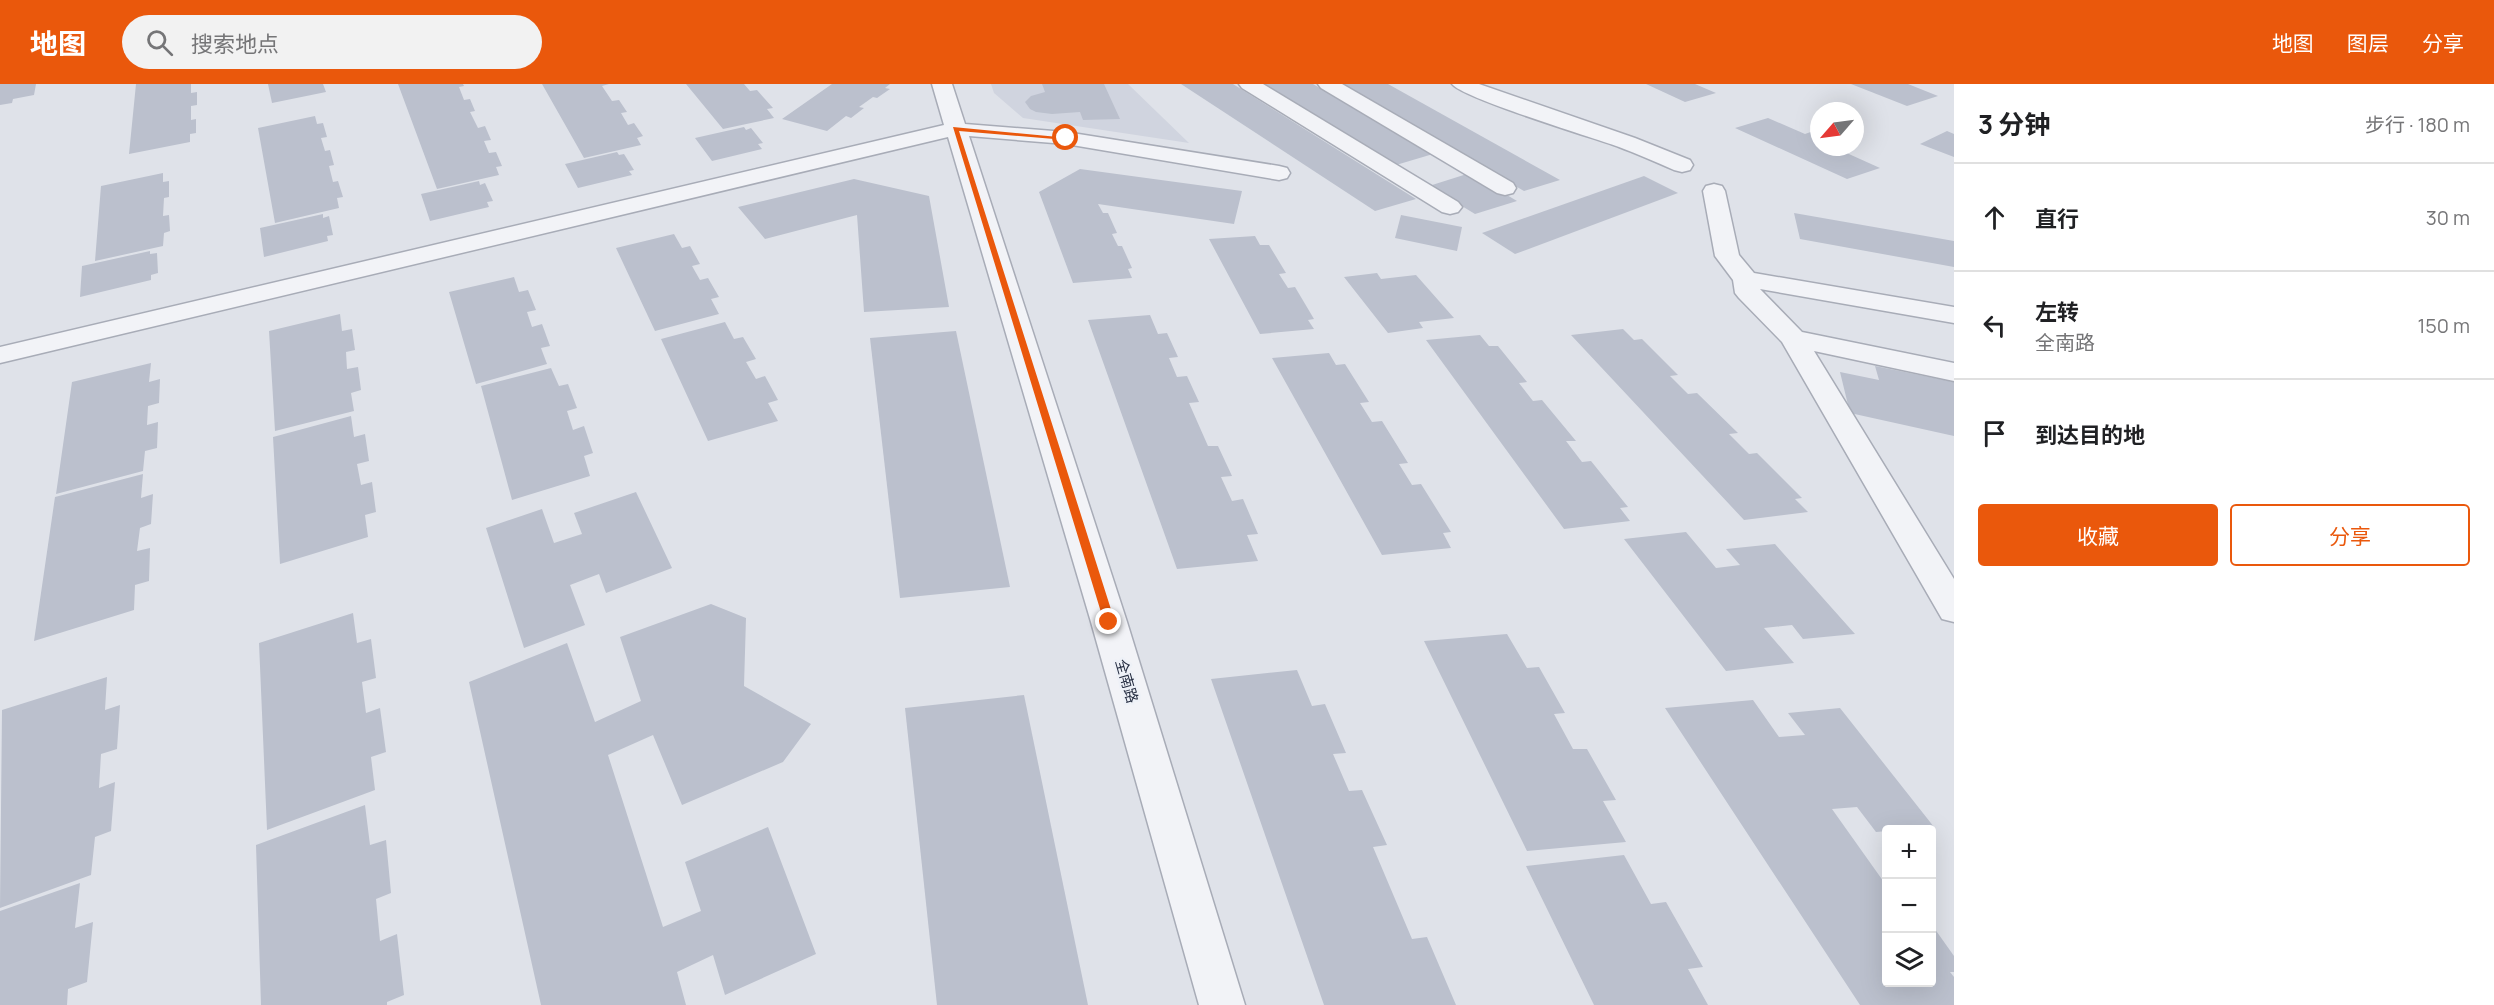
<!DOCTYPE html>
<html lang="zh">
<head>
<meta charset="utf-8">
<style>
	body { margin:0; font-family:Manrope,"Noto Sans SC",sans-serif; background:#f2f2f2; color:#202124 }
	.controls { position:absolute; right:18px; bottom:18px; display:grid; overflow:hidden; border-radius:6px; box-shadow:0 6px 24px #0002 }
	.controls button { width:54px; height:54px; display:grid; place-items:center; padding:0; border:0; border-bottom:2px solid #e0e0e0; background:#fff; color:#202124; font:30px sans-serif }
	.compass { position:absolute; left:1810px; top:18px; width:54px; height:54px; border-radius:50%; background:#fff; box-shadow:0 6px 24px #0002; rotate:242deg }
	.stop { position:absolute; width:18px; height:18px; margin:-14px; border:4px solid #ea580c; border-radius:50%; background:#fff }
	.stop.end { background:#ea580c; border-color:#fff; box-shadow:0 2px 6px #0008 }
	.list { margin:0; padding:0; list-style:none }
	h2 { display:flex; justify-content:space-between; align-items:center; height:78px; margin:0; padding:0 24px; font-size:26px }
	h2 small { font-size:20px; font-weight:400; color:#757577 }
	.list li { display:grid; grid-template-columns:39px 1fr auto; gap:18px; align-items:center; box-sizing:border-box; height:108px; padding:0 24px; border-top:2px solid #e0e0e0 }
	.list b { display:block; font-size:22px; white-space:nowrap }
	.list p { margin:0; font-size:20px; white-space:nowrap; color:#757577 }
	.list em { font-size:20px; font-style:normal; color:#757577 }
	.actions { display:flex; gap:12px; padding:18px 24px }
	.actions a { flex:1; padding:14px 0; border:2px solid #ea580c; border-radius:6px; text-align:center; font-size:21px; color:#ea580c }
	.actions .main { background:#ea580c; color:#fff }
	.icon { flex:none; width:33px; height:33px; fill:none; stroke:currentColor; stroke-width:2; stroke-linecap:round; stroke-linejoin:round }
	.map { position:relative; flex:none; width:1954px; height:921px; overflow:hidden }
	header { display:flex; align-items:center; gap:36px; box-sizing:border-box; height:84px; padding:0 30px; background:#ea580c; color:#fff }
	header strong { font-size:28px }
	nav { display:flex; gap:33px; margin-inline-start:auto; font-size:21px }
	.search { width:420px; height:54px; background:#f2f2f2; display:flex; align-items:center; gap:15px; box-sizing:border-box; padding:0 21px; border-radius:33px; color:#757577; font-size:22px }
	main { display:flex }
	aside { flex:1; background:#fff }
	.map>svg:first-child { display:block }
</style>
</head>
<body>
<header>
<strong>地图</strong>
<div class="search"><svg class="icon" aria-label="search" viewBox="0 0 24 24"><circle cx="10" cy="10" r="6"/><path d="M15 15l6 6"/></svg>搜索地点</div>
<nav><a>地图</a><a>图层</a><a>分享</a></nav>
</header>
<main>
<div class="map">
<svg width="1954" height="921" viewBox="0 0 1954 921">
	<rect width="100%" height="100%" fill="#dfe2e9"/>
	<!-- built -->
	<polygon fill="#d0d4df" points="991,0 1128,0 1189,59 1023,34 994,9"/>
	<!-- building -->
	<g fill="#bbc0cd">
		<polygon points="0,0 36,0 34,11 13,15 12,19 0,21"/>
		<polygon points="136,0 191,0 191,9 197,8 197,21 191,22 191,36 196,35 196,49 190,50 190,58 129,70"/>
		<polygon points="268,0 323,0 326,8 272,19"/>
		<polygon points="398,0 463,0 464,2 459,3 464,16 470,15 475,27 470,28 478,44 485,42 491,56 484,57 489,69 496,68 502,82 496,83 499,91 437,105"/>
		<polygon points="542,0 609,0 602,2 612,17 619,16 627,28 621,29 628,41 634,39 643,52 637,54 641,61 584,74"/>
		<polygon points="686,0 744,0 750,7 757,6 773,24 767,25 774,34 723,45"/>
		<polygon points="832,0 890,0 885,4 890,5 877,14 873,13 859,23 864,24 851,34 846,32 827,47 782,35"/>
		<polygon points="1042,0 1104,0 1120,35 1083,36 1080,28 1052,30 1036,28 1030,25 1025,18 1031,12 1045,8"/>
		<polygon points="1181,0 1233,0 1416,115 1375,127"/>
		<polygon points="1263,0 1313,0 1433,70 1396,81"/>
		<polygon points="1340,0 1388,0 1560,96 1524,107"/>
		<polygon points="1646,0 1695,0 1716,9 1685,18"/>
		<polygon points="1851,0 1908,0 1938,12 1907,22"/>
		<polygon points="315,32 317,40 323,39 327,53 321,54 325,67 330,66 334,81 329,82 333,98 338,97 343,113 337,114 339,124 275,139 258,44"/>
		<polygon points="1768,34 1805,50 1819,45 1819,63 1848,63 1840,66 1880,84 1847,95 1735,44"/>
		<polygon points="744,43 746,46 751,44 763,59 758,60 762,65 712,77 695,54"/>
		<polygon points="1947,47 1954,50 1954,73 1920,60"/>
		<polygon points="617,68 619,71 624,70 634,86 629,87 632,91 578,104 565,80"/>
		<polygon points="1080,85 1242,107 1234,140 1098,120 1103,129 1108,129 1117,149 1112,150 1118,162 1122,162 1132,184 1128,185 1132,194 1073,199 1039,108"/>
		<polygon points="163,89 163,98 169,97 169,113 164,114 163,132 169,131 170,147 164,149 163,162 95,177 101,102"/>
		<polygon points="1470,89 1517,117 1475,130 1429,102"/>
		<polygon points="1644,92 1678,109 1515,170 1482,149"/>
		<polygon points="854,95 929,112 949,223 864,228 857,131 765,155 738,123"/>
		<polygon points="479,97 480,101 485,99 493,117 487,118 489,123 430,137 421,110"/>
		<polygon points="1794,129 1954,157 1954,183 1800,155"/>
		<polygon points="323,130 323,134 329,132 333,151 327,152 328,157 264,173 260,144"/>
		<polygon points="1401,131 1462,143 1457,167 1395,154"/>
		<polygon points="674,150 682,164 690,162 700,180 692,182 700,196 708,194 719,213 711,215 719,230 655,247 616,164"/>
		<polygon points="1255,152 1260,161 1269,161 1286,189 1279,190 1288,204 1295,203 1314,235 1308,236 1314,245 1260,250 1209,155"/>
		<polygon points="150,167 150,170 157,169 158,189 151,191 151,196 80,213 82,182"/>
		<polygon points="1377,189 1381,195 1416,191 1454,234 1419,238 1423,244 1388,249 1344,193"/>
		<polygon points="514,193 519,208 528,206 536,226 527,228 532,243 542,240 550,262 541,264 547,280 476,300 449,208"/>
		<polygon points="340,230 342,247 352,245 355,266 346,268 347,285 358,283 361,306 351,309 354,327 275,347 269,247"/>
		<polygon points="1150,231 1158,250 1167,249 1178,273 1169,274 1177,293 1187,292 1199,318 1189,319 1208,362 1218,362 1232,392 1221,393 1232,417 1243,415 1258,450 1247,451 1258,477 1177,485 1088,236"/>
		<polygon points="725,238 734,255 743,253 756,275 746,278 756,295 765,292 778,316 768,319 778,337 708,357 661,255"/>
		<polygon points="1623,245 1634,256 1642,255 1678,291 1670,292 1688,310 1697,309 1738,349 1729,350 1749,370 1757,369 1802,414 1795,415 1808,428 1744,436 1571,251"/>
		<polygon points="956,247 1010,503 900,514 870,254"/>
		<polygon points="1480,251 1489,262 1498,262 1527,298 1519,299 1533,317 1542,316 1576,357 1566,357 1582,378 1591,377 1628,423 1620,424 1630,437 1564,445 1426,256"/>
		<polygon points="1329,269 1336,281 1345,280 1369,318 1360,319 1372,338 1382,337 1408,379 1399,380 1412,401 1421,400 1451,448 1443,449 1451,464 1382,471 1272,274"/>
		<polygon points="151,279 149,298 160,295 159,319 148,322 147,341 158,338 157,364 145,367 143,387 56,410 72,298"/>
		<polygon points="1875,282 1954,298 1954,352 1850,329 1840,288 1879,296"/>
		<polygon points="551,284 559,302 568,300 577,324 567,327 573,346 584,342 593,369 584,372 590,392 512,416 481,302"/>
		<polygon points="351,332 354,353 365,350 369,377 357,380 361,401 372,398 376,428 365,431 368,453 280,480 273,353"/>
		<polygon points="143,390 141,414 153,410 151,440 140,444 137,467 150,464 149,497 135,501 134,526 34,557 55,413"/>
		<polygon points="636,408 672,484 606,509 599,490 570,501 585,541 524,564 486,444 542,425 554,459 582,450 574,429"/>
		<polygon points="1686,448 1716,484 1740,481 1726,465 1775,460 1855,550 1803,555 1792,541 1764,544 1794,579 1726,587 1624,455"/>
		<polygon points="711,520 746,534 744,602 811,640 783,678 682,721 653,651 608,671 663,843 701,827 685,778 768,743 816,870 725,911 713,871 677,888 686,921 541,921 469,598 567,559 595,638 641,617 620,553"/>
		<polygon points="353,529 357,559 371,555 376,594 362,598 366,629 380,624 386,668 371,673 375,706 267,746 259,559"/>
		<polygon points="1507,550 1527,584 1539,583 1565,629 1554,630 1573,665 1587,665 1616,716 1603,717 1626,758 1527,767 1424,557"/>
		<polygon points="1297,586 1312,622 1325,620 1346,669 1333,670 1349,707 1362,706 1387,761 1373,763 1412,855 1427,853 1456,921 1324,921 1211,595"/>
		<polygon points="107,593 105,626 120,621 117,665 101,670 99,704 115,698 111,747 95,753 91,791 0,824 2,626"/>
		<polygon points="1024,611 1088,921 937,921 905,624"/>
		<polygon points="1753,616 1779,653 1805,651 1788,629 1840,624 1934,743 1876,748 1857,723 1832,725 1886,801 1886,898 1932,898 1932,841 1954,872 1954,888 1950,888 1954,893 1954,921 1860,921 1665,624"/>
		<polygon points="365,721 370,761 386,756 391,809 376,815 380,857 397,850 404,911 387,918 387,921 261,921 256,761"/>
		<polygon points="1624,771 1651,820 1666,818 1703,883 1688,885 1708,921 1594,921 1526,782"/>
		<polygon points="80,799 75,844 93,838 87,898 68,905 67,921 0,921 0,827"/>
	</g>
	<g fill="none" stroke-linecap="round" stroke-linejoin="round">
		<defs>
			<g id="minor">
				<polygon points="932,0 952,0 965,40 1066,48 1279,82 1287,84 1290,89 1287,94 1279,96 1066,60 969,52 1127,538 1245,921 1199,921 1091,538 948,53 0,279 0,263 944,41"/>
				<polygon points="1239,0 1263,0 1458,118 1462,123 1458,128 1450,130 1442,128 1242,4"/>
				<polygon points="1318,0 1342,0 1513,99 1516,104 1513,109 1505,111 1497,109 1321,4"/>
				<path d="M1452,0H1479L1635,54L1690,76L1693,81L1690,86L1682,88L1674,86C1656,78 1638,70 1619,63C1594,54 1462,14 1452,0Z"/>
				<polygon points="1714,100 1722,102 1725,107 1739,171 1754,189 1954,223 1954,239 1760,205 1802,248 1954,279 1954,297 1814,267 1954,495 1954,538 1942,535 1782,258 1739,214 1735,209 1733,196 1715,172 1703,107 1706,102"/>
			</g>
		</defs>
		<!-- minor casing -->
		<use href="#minor" stroke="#a8acb7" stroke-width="3"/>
		<!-- minor -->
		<use href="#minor" fill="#f2f3f7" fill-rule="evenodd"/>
	</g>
	<!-- route -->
	<polygon fill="#ea580c" points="953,43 1069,54 1066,56 959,47 1115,538 1109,542 1104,538"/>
	<g text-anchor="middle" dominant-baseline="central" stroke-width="5" stroke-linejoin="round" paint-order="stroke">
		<!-- street labels -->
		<g font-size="15" fill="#262e42" stroke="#eef1f7">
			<text transform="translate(1127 597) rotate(74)">全南路</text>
		</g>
	</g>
</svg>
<div class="controls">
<button>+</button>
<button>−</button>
<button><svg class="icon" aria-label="layers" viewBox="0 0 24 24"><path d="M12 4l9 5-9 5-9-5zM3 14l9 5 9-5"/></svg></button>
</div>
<svg class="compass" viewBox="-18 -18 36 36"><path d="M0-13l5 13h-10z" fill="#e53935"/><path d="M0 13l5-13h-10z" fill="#757577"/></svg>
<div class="stop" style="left:1066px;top:54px"></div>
<div class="stop end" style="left:1109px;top:538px"></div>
</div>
<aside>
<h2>3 分钟<small>步行 · 180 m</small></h2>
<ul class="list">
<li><svg class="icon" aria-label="ahead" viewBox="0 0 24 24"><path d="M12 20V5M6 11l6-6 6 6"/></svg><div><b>直行</b></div><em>30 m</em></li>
<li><svg class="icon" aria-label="left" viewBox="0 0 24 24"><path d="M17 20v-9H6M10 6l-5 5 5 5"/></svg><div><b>左转</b><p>全南路</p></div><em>150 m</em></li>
<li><svg class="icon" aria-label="arrive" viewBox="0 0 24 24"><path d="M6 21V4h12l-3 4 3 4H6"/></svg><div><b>到达目的地</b></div></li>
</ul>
<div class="actions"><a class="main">收藏</a><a>分享</a></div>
</aside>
</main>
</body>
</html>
